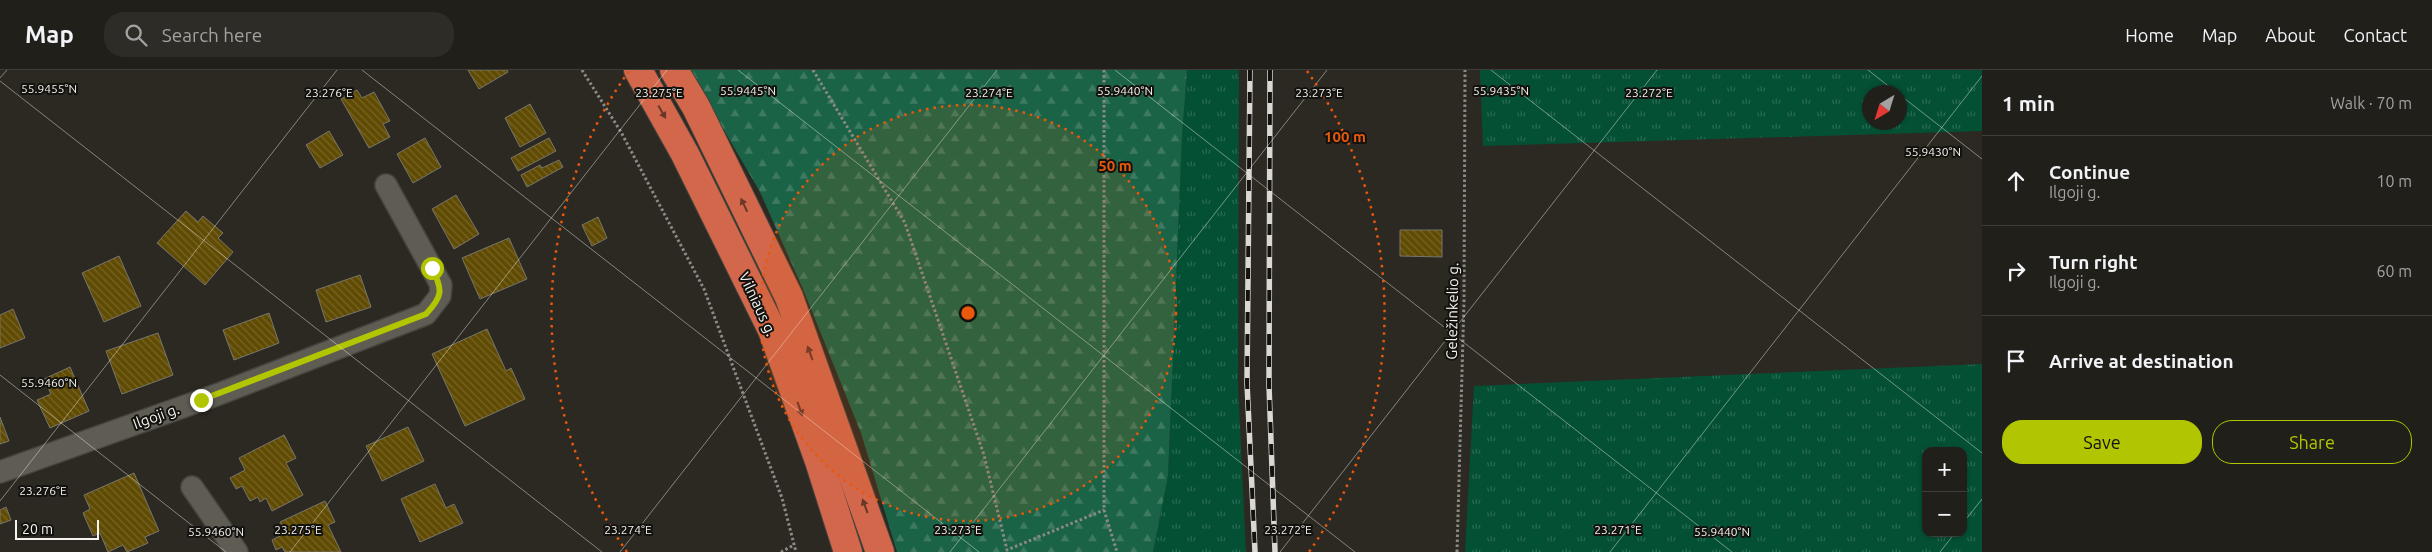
<!DOCTYPE html>
<html lang="en">
<head>
<meta charset="utf-8">
<style>
	body { margin:0; font-family:Ubuntu,sans-serif; background:#2d2c27; color:#f1f3f6 }
	.controls { position:absolute; right:15px; bottom:15px; display:grid; overflow:hidden; border-radius:10px; box-shadow:0 1px 4px #0004 }
	.controls button { width:45px; height:45px; display:grid; place-items:center; padding:0; border:0; border-bottom:1px solid #3e3d39; background:#211f1a; color:#f1f3f6; font:25px sans-serif }
	.compass { position:absolute; left:1862px; top:15px; width:45px; height:45px; border-radius:50%; background:#211f1a; box-shadow:0 1px 4px #0004; rotate:218deg }
	.scale { position:absolute; left:15px; bottom:12px; width:84px; box-sizing:border-box; padding-left:5px; border:2px solid #f4f3ee; border-top:0; font-size:14px; line-height:18px; white-space:nowrap; color:#f4f3ee; -webkit-text-stroke:4px #13120e; paint-order:stroke }
	.stop { position:absolute; width:15px; height:15px; margin:-11px; border:4px solid #b1c500; border-radius:50%; background:#fff }
	.stop.end { background:#b1c500; border-color:#fff; box-shadow:0 1px 5px #0008 }
	.list { margin:0; padding:0; list-style:none }
	h2 { display:flex; justify-content:space-between; align-items:center; height:65px; margin:0; padding:0 20px; font-size:21px }
	h2 small { font-size:16px; font-weight:400; color:#a2a2a2 }
	.list li { display:grid; grid-template-columns:32px 1fr auto; gap:15px; align-items:center; box-sizing:border-box; height:90px; padding:0 20px; border-top:1px solid #3e3d39 }
	.list b { display:block; font-size:19px; white-space:nowrap }
	.list p { margin:0; font-size:16px; white-space:nowrap; color:#a2a2a2 }
	.list em { font-size:16px; font-style:normal; color:#a2a2a2 }
	.actions { display:flex; gap:10px; padding:15px 20px }
	.actions a { flex:1; padding:11px 0; border:1px solid #b1c500; border-radius:20px; text-align:center; font-size:18px; color:#b1c500 }
	.actions .main { background:#b1c500; color:#111 }
	.icon { flex:none; width:28px; height:28px; fill:none; stroke:currentColor; stroke-width:2; stroke-linecap:round; stroke-linejoin:round }
	.map { position:relative; flex:none; width:1982px; height:482px; overflow:hidden }
	header { display:flex; align-items:center; gap:30px; box-sizing:border-box; height:70px; padding:0 25px; background:#211f1a; border-bottom:1px solid #3e3d39 }
	header strong { font-size:24px }
	nav { display:flex; gap:28px; margin-inline-start:auto; font-size:18px }
	.search { width:350px; height:45px; background:#2d2c27; display:flex; align-items:center; gap:12px; box-sizing:border-box; padding:0 18px; border-radius:20px; color:#a2a2a2; font-size:19px }
	main { display:flex }
	aside { flex:1; background:#211f1a }
	.map>svg:first-child { display:block }
</style>
</head>
<body>
<header>
<strong>Map</strong>
<div class="search"><svg class="icon" aria-label="search" viewBox="0 0 24 24"><circle cx="10" cy="10" r="6"/><path d="M15 15l6 6"/></svg>Search here</div>
<nav><a>Home</a><a>Map</a><a>About</a><a>Contact</a></nav>
</header>
<main>
<div class="map">
<svg width="1982" height="482" viewBox="0 0 1982 482">
	<defs>
		<pattern id="grass-tufts" width="24" height="20" patternUnits="userSpaceOnUse" patternTransform="scale(1.25)"><rect width="24" height="20" fill="#045035"/><path d="M3 7l-1-3M5 7V3M7 7l1-3M15 17l-1-3M17 17v-4M19 17l1-3" fill="none" stroke="#296a53"/></pattern>
		<pattern id="forest-firs" width="22" height="20" patternUnits="userSpaceOnUse" patternTransform="scale(1.25)"><rect width="22" height="20" fill="#1b6346"/><path d="M5 1l3.5 6h-7zM16 11l3.5 6h-7z" fill="#3d7a61"/></pattern>
		<pattern id="building-back-hatch" width="6" height="6" patternUnits="userSpaceOnUse" patternTransform="scale(1.25)"><rect width="6" height="6" fill="#604b03"/><path d="M-1 5l2 2M0 0l6 6M5-1l2 2" fill="none" stroke="#776528"/></pattern>
	</defs>
	<rect width="100%" height="100%" fill="#2c2922"/>
	<!-- grass -->
	<g fill="url(#grass-tufts)" fill-rule="evenodd">
		<polygon points="1187,0 1239,0 1238,316 1246,482 1153,482 1168,406 1182,66"/>
		<path d="M1480,0H1982V61L1483,76ZM1870,22H1900V52H1870Z"/>
		<path d="M1982,294V482H1465L1474,316ZM1926,381H1963V463H1926Z"/>
	</g>
	<!-- forest -->
	<polygon fill="url(#forest-firs)" points="689,0 1187,0 1182,66 1168,406 1153,482 897,482 861,363 803,219 760,122"/>
	<!-- building -->
	<g fill="url(#building-back-hatch)" stroke="#78756c">
		<polygon points="468,0 507,0 508,2 479,19"/>
		<polygon points="357,20 362,28 374,22 390,51 383,54 390,67 369,78 341,29"/>
		<polygon points="530,34 546,63 520,77 505,48"/>
		<polygon points="329,61 343,85 320,98 306,75"/>
		<polygon points="425,68 441,97 413,113 397,84"/>
		<polygon points="549,68 556,81 518,101 511,88"/>
		<polygon points="559,90 563,97 527,117 521,105 540,95 542,98"/>
		<polygon points="456,125 479,164 454,179 432,139"/>
		<polygon points="186,141 198,152 203,146 223,163 218,168 233,182 205,215 157,173"/>
		<polygon points="598,147 607,168 592,176 582,155"/>
		<polygon points="1400,160 1442,160 1442,187 1400,186"/>
		<polygon points="509,168 527,209 480,229 462,188"/>
		<polygon points="119,186 141,236 104,252 82,203"/>
		<polygon points="360,205 371,237 326,252 316,220"/>
		<polygon points="13,239 25,268 0,278 0,245"/>
		<polygon points="269,243 279,273 234,290 223,260"/>
		<polygon points="487,259 506,301 511,298 525,329 465,356 432,284"/>
		<polygon points="158,263 173,305 122,324 106,281"/>
		<polygon points="70,297 89,341 50,358 37,330 51,324 44,309"/>
		<polygon points="0,347 9,371 0,374"/>
		<polygon points="408,357 424,391 382,411 366,376"/>
		<polygon points="284,365 296,388 286,393 303,425 272,441 266,428 260,432 258,427 250,431 242,416 236,419 230,408 245,400 239,388"/>
		<polygon points="134,403 159,461 145,467 148,473 127,482 123,475 108,482 100,463 93,466 83,443 90,439 84,425"/>
		<polygon points="435,414 446,438 454,434 463,453 420,472 401,429"/>
		<polygon points="325,431 335,452 328,455 341,482 285,482 282,477 276,480 272,470 286,463 280,452"/>
		<polygon points="6,437 11,450 0,454 0,440"/>
	</g>
	<g fill="none" stroke-linecap="round" stroke-linejoin="round">
		<defs>
			<g id="street">
				<polyline points="0,402 219,324 426,244 440,226 441,215 386,115"/>
				<polyline points="192,417 237,482"/>
			</g>
			<g id="highway">
				<polyline points="638,0 685,84 772,260 819,391 848,482"/>
				<polyline points="674,0 696,37 789,227 880,482"/>
			</g>
		</defs>
		<!-- street casing -->
		<use href="#street" stroke="#45443d" stroke-width="24"/>
		<!-- highway casing -->
		<use href="#highway" stroke="#45443d" stroke-width="30"/>
		<!-- path -->
		<g stroke="#8c8a84" stroke-width="3" stroke-dasharray="2.5 2.5" stroke-linecap="butt">
			<polyline points="582,0 621,62 704,219 782,428 796,482"/>
			<polyline points="813,0 905,153 984,385 1007,480 1104,440"/>
			<polyline points="1104,0 1104,440 1117,482"/>
			<polyline points="781,482 794,475"/>
			<polyline points="1457,482 1464,231 1465,0"/>
		</g>
		<!-- street -->
		<use href="#street" stroke="#5f5c54" stroke-width="21"/>
		<!-- highway -->
		<use href="#highway" stroke="#d2674b" stroke-width="28"/>
		<defs>
			<g id="rail">
				<polyline points="1250,0 1247,313 1255,482"/>
				<polyline points="1270,0 1269,315 1275,482"/>
			</g>
		</defs>
		<!-- rail casing -->
		<use href="#rail" stroke="#d9d8d3" stroke-width="5.5"/>
		<!-- rail -->
		<use href="#rail" stroke="#13120e" stroke-width="4" stroke-dasharray="11" stroke-linecap="butt"/>
	</g>
	<!-- one-way arrows -->
	<defs><path id="oneway-solid" d="M-6-.8H1V-3.2L6.5 0L1 3.2V.8H-6Z" transform="scale(1.25)"/></defs>
	<g fill="#693829">
		<use href="#oneway-solid" transform="translate(662 42) rotate(60)"/>
		<use href="#oneway-solid" transform="translate(744 135) rotate(-116)"/>
		<use href="#oneway-solid" transform="translate(810 283) rotate(-110)"/>
		<use href="#oneway-solid" transform="translate(800 339) rotate(70)"/>
		<use href="#oneway-solid" transform="translate(865 436) rotate(-110)"/>
	</g>
	<g fill="none" stroke-linecap="round" stroke-linejoin="round">
		<!-- route -->
		<path stroke="#b1c500" stroke-width="6" d="M201,330L426,244C443,226 443,220 432,198"/>
	</g>
	<!-- ticks -->
	<path fill="none" stroke="#f4f3ee" stroke-width="1" stroke-opacity="0.45" d="M362,0L979,482M738,0L1355,482M1115,0L1732,482M1491,0L1982,383M1868,0L1896,22M0,8L7,0M0,11L602,482M1900,25L1982,89M0,305L226,482M0,431L337,0M1963,453L1982,429M290,482L667,0M620,482L997,0M950,482L1327,0M1280,482L1657,0M1610,482L1982,6M1940,482L1955,463"/>
	<!-- distance rings -->
	<circle cx="968" cy="243" r="208" fill="#e8590c" fill-opacity=".12"/>
	<g fill="none" stroke="#e8590c" stroke-width="2.5" stroke-dasharray="2.5 5">
		<circle cx="968" cy="243" r="208"/>
		<path d="M627 482A416 416 0 0 1 629 1M1307 1A416 416 0 0 1 1309 482"/>
	</g>
	<g text-anchor="middle" dominant-baseline="central" stroke-width="4" stroke-linejoin="round" paint-order="stroke">
		<!-- street labels -->
		<g font-size="15" fill="#f4f3ee" stroke="#13120e">
			<text transform="translate(758 234) rotate(65)">Vilniaus g.</text>
			<text transform="translate(1452 241) rotate(-89)">Geležinkelio g.</text>
			<text transform="translate(156 346) rotate(-20)">Ilgoji g.</text>
		</g>
	</g>
	<g font-size="12" text-anchor="middle" fill="#f4f3ee" stroke="#13120e" stroke-width="4" stroke-linejoin="round" paint-order="stroke">
		<text x="49" y="23">55.9455°N</text>
		<text x="748" y="25">55.9445°N</text>
		<text x="1125" y="25">55.9440°N</text>
		<text x="1501" y="25">55.9435°N</text>
		<text x="1319" y="27">23.273°E</text>
		<text x="329" y="27">23.276°E</text>
		<text x="659" y="27">23.275°E</text>
		<text x="989" y="27">23.274°E</text>
		<text x="1649" y="27">23.272°E</text>
		<text x="1933" y="86">55.9430°N</text>
		<text x="49" y="317">55.9460°N</text>
		<text x="43" y="425">23.276°E</text>
		<text x="298" y="464">23.275°E</text>
		<text x="628" y="464">23.274°E</text>
		<text x="958" y="464">23.273°E</text>
		<text x="1288" y="464">23.272°E</text>
		<text x="1618" y="464">23.271°E</text>
		<text x="216" y="466">55.9460°N</text>
		<text x="1722" y="466">55.9440°N</text>
	</g>
	<circle cx="968" cy="243" r="8" fill="#e8590c" stroke="#13120e" stroke-width="2.5"/>
	<g font-size="15" text-anchor="middle" font-weight="bold" fill="#e8590c" stroke="#13120e" stroke-width="4" stroke-linejoin="round" paint-order="stroke">
		<text x="1345" y="72">100 m</text>
		<text x="1115" y="101">50 m</text>
	</g>
</svg>
<div class="controls">
<button>+</button>
<button>−</button>
</div>
<svg class="compass" viewBox="-18 -18 36 36"><path d="M0-13l5 13h-10z" fill="#e53935"/><path d="M0 13l5-13h-10z" fill="#a2a2a2"/></svg>
<div class="scale">20 m</div>
<div class="stop" style="left:432px;top:198px"></div>
<div class="stop end" style="left:201px;top:330px"></div>
</div>
<aside>
<h2>1 min<small>Walk · 70 m</small></h2>
<ul class="list">
<li><svg class="icon" aria-label="ahead" viewBox="0 0 24 24"><path d="M12 20V5M6 11l6-6 6 6"/></svg><div><b>Continue</b><p>Ilgoji g.</p></div><em>10 m</em></li>
<li><svg class="icon" aria-label="right" viewBox="0 0 24 24"><path d="M7 20v-9h11M14 6l5 5-5 5"/></svg><div><b>Turn right</b><p>Ilgoji g.</p></div><em>60 m</em></li>
<li><svg class="icon" aria-label="arrive" viewBox="0 0 24 24"><path d="M6 21V4h12l-3 4 3 4H6"/></svg><div><b>Arrive at destination</b></div></li>
</ul>
<div class="actions"><a class="main">Save</a><a>Share</a></div>
</aside>
</main>
</body>
</html>
